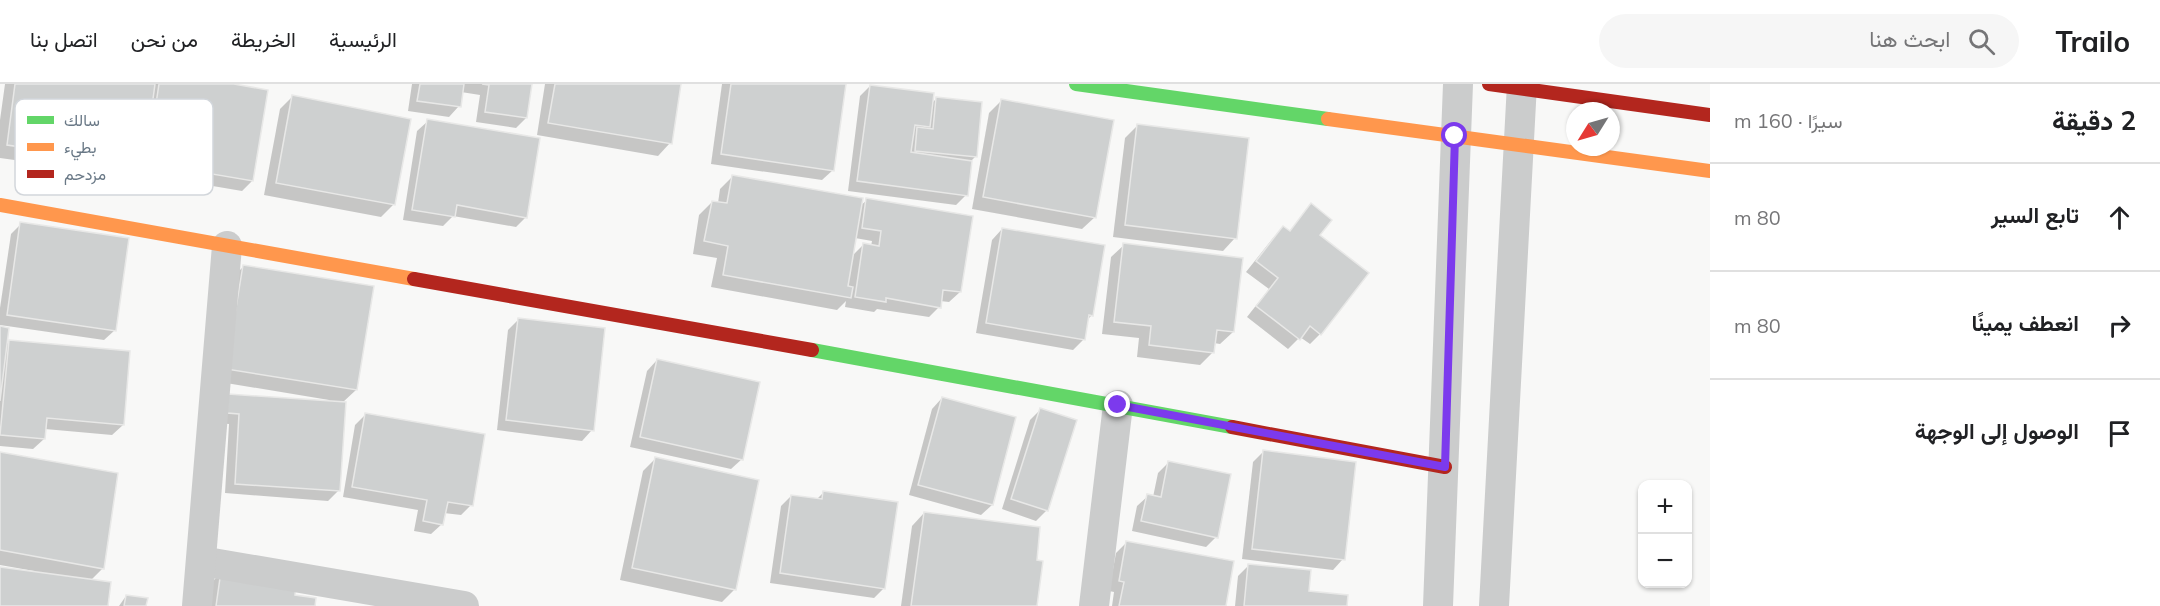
<!DOCTYPE html>
<html lang="ar">
<head>
<meta charset="utf-8">
<style>
	body { margin:0; font-family:Mulish,Vazirmatn,sans-serif; background:#f6f6f6; color:#202124; direction:rtl }
	.controls { position:absolute; right:18px; bottom:18px; display:grid; overflow:hidden; border-radius:12px; box-shadow:0 2px 4px #0004 }
	.controls button { width:54px; height:54px; display:grid; place-items:center; padding:0; border:0; border-bottom:2px solid #e0e0e0; background:#fff; color:#202124; font:30px sans-serif }
	.compass { position:absolute; left:1566px; top:18px; width:54px; height:54px; border-radius:50%; background:#fff; box-shadow:0 2px 4px #0004; rotate:233deg }
	.stop { position:absolute; width:18px; height:18px; margin:-14px; border:4px solid #7c3aed; border-radius:50%; background:#fff }
	.stop.end { background:#7c3aed; border-color:#fff; box-shadow:0 2px 6px #0008 }
	.list { margin:0; padding:0; list-style:none }
	h2 { display:flex; justify-content:space-between; align-items:center; height:78px; margin:0; padding:0 24px; font-size:26px }
	h2 small { font-size:20px; font-weight:400; color:#757577 }
	.list li { display:grid; grid-template-columns:39px 1fr auto; gap:18px; align-items:center; box-sizing:border-box; height:108px; padding:0 24px; border-top:2px solid #e0e0e0 }
	.list b { display:block; font-size:22px; white-space:nowrap }
	.list em { font-size:20px; font-style:normal; color:#757577 }
	.icon { flex:none; width:33px; height:33px; fill:none; stroke:currentColor; stroke-width:2; stroke-linecap:round; stroke-linejoin:round }
	.map { position:relative; flex:none; width:1710px; height:522px; overflow:hidden; direction:ltr }
	header { display:flex; align-items:center; gap:36px; box-sizing:border-box; height:84px; padding:0 30px; background:#fff; border-bottom:2px solid #e0e0e0 }
	header strong { font-size:28px }
	nav { display:flex; gap:33px; margin-inline-start:auto; font-size:21px }
	.search { width:420px; height:54px; background:#f6f6f6; display:flex; align-items:center; gap:15px; box-sizing:border-box; padding:0 21px; border-radius:33px; color:#757577; font-size:22px }
	main { display:flex }
	aside { flex:1; background:#fff }
	.map>svg:first-child { display:block }
</style>
</head>
<body>
<header>
<strong>Trailo</strong>
<div class="search"><svg class="icon" aria-label="search" viewBox="0 0 24 24"><circle cx="10" cy="10" r="6"/><path d="M15 15l6 6"/></svg>ابحث هنا</div>
<nav><a>الرئيسية</a><a>الخريطة</a><a>من نحن</a><a>اتصل بنا</a></nav>
</header>
<main>
<aside>
<h2>2 دقيقة<small>سيرًا · 160 m</small></h2>
<ul class="list">
<li><svg class="icon" aria-label="ahead" viewBox="0 0 24 24"><path d="M12 20V5M6 11l6-6 6 6"/></svg><div><b>تابع السير</b></div><em>80 m</em></li>
<li><svg class="icon" aria-label="right" viewBox="0 0 24 24"><path d="M7 20v-9h11M14 6l5 5-5 5"/></svg><div><b>انعطف يمينًا</b></div><em>80 m</em></li>
<li><svg class="icon" aria-label="arrive" viewBox="0 0 24 24"><path d="M6 21V4h12l-3 4 3 4H6"/></svg><div><b>الوصول إلى الوجهة</b></div></li>
</ul>
</aside>
<div class="map">
<svg width="1710" height="522" viewBox="0 0 1710 522">
	<rect width="100%" height="100%" fill="#f8f8f7"/>
	<!-- shadow -->
	<g fill="#0003" fill-rule="evenodd">
		<polygon points="5,0 225,0 252,97 242,107 142,90 141,97 128,109 105,106 108,89 0,74 0,36"/>
		<polygon points="412,0 531,0 526,34 516,44 476,38 480,11 461,8 459,22 449,33 408,27"/>
		<polygon points="545,0 680,0 670,59 658,72 537,51"/>
		<polygon points="722,0 835,0 833,86 822,96 711,80"/>
		<polygon points="870,2 932,19 936,15 975,73 971,77 966,111 956,121 848,107 860,12"/>
		<polygon points="292,13 394,120 381,133 264,111 280,25"/>
		<polygon points="1001,17 1095,133 1082,145 972,125 989,29"/>
		<polygon points="428,37 526,133 516,143 453,132 443,142 403,136 417,47"/>
		<polygon points="1137,42 1235,154 1223,167 1113,153 1125,54"/>
		<path d="M733,92L860,122L867,116L960,208L949,218L940,217L939,223L929,233L877,225L874,228L845,223L846,217L837,226L711,203L717,174L693,170L699,131L712,118L718,119L720,105ZM855,154L872,157L871,162L864,160L851,173Z"/>
		<polygon points="1312,121 1318,151 1320,250 1310,260 1300,253 1288,265 1247,233 1269,205 1246,188 1273,154 1283,144 1289,148"/>
		<polygon points="21,140 115,246 104,256 0,241 0,224 11,150"/>
		<polygon points="1002,145 1092,231 1087,236 1084,255 1073,266 976,249 992,156"/>
		<polygon points="1124,161 1233,248 1220,260 1214,259 1213,268 1200,281 1137,273 1139,254 1102,250 1111,173"/>
		<polygon points="243,183 372,204 356,306 342,319 339,406 328,417 225,409 229,340 217,339 218,321 328,318 329,316 214,297 231,195"/>
		<polygon points="518,236 592,346 582,357 497,346 508,246"/>
		<polygon points="0,244 5,262 9,257 123,341 112,351 45,345 44,355 33,365 0,362"/>
		<polygon points="657,276 742,375 731,385 630,363 647,287"/>
		<polygon points="942,314 1014,334 992,421 981,431 909,411 932,325"/>
		<polygon points="1041,325 1047,426 1036,437 1002,425 1030,336"/>
		<polygon points="365,331 471,421 461,431 444,429 442,440 431,450 414,447 418,426 343,413 355,341"/>
		<polygon points="1263,368 1343,475 1333,486 1242,475 1253,378"/>
		<polygon points="0,370 103,484 90,497 107,522 0,522 0,485 33,489 34,487 0,481"/>
		<polygon points="655,375 758,397 734,506 722,518 620,496 643,387"/>
		<polygon points="1168,379 1216,453 1206,463 1132,447 1137,422 1148,412 1153,413 1158,389"/>
		<polygon points="824,408 884,504 874,514 770,499 781,422 791,412 816,416"/>
		<polygon points="924,429 1035,477 1036,522 901,522 912,442"/>
		<polygon points="1127,458 1224,522 1112,522 1114,508 1109,507 1116,469"/>
		<polygon points="1248,482 1307,508 1345,522 1235,522 1238,492"/>
		<polygon points="221,489 293,512 314,522 206,522 209,501"/>
		<polygon points="126,512 145,522 119,522"/>
	</g>
	<!-- building -->
	<g fill="#ced0d0" stroke="#e8e8e7" stroke-width="1.5">
		<polygon points="15,0 155,0 142,97 117,94 119,77 7,61"/>
		<polygon points="159,0 234,0 268,6 253,97 147,79"/>
		<polygon points="420,0 464,0 461,23 417,17"/>
		<polygon points="482,0 532,0 527,34 485,28 489,1"/>
		<polygon points="555,0 681,0 672,60 548,39"/>
		<polygon points="731,0 846,0 834,87 721,70"/>
		<polygon points="870,1 934,9 930,43 915,41 911,68 972,77 968,112 857,97"/>
		<polygon points="292,11 411,35 395,121 276,99"/>
		<polygon points="936,13 982,18 977,73 915,67 917,43 933,45"/>
		<polygon points="1001,15 1114,36 1096,134 983,113"/>
		<polygon points="427,35 540,54 527,134 457,121 455,133 412,126"/>
		<polygon points="1137,40 1249,54 1237,155 1125,141"/>
		<polygon points="732,91 863,114 848,202 853,203 851,214 723,191 728,162 704,157 712,117 727,119"/>
		<polygon points="866,114 973,132 961,208 943,206 941,224 886,214 886,218 855,213 863,159 879,162 881,147 862,144"/>
		<polygon points="1311,119 1332,136 1320,151 1369,189 1321,251 1310,242 1300,256 1256,222 1278,194 1256,177 1283,142 1290,147"/>
		<polygon points="20,138 129,154 116,247 7,231"/>
		<polygon points="1002,144 1105,161 1093,232 1089,231 1085,256 986,239"/>
		<polygon points="1123,159 1243,174 1234,248 1217,246 1214,269 1149,261 1151,242 1114,238"/>
		<polygon points="243,181 374,202 357,306 226,285"/>
		<polygon points="518,234 605,244 594,347 506,336"/>
		<polygon points="0,242 9,244 0,317"/>
		<polygon points="9,256 130,267 124,341 47,334 45,355 0,351"/>
		<polygon points="657,275 760,298 743,376 640,353"/>
		<polygon points="228,310 346,318 340,407 235,400 239,330 227,329"/>
		<polygon points="942,313 1016,333 993,421 918,401"/>
		<polygon points="1040,324 1077,336 1048,427 1011,415"/>
		<polygon points="365,329 485,350 473,422 448,418 443,441 423,437 427,416 352,403"/>
		<polygon points="1263,366 1356,378 1345,476 1252,465"/>
		<polygon points="0,368 118,389 104,485 0,466"/>
		<polygon points="655,373 759,396 736,506 632,484"/>
		<polygon points="1168,377 1231,390 1218,454 1141,437 1147,410 1161,413"/>
		<polygon points="823,407 898,418 885,505 780,489 791,411 822,415"/>
		<polygon points="924,428 1040,443 1037,476 1043,477 1037,522 911,522"/>
		<polygon points="1126,457 1234,477 1226,522 1119,522 1124,498 1119,497"/>
		<polygon points="1248,480 1311,486 1309,507 1348,511 1347,522 1244,522"/>
		<polygon points="0,483 111,498 108,522 0,522"/>
		<polygon points="221,487 296,498 295,511 316,514 315,522 216,522"/>
		<polygon points="126,511 148,514 146,522 124,522"/>
	</g>
	<g fill="none" stroke-linecap="round" stroke-linejoin="round">
		<!-- street -->
		<g stroke="#cbcccc" stroke-width="30">
			<polyline points="201,477 464,522"/>
			<polyline points="197,522 227,162"/>
			<polyline points="1094,522 1118,321"/>
			<polyline points="1438,522 1458,0"/>
			<polyline points="1494,522 1522,0"/>
		</g>
		<!-- fast -->
		<g stroke="#63d668" stroke-width="14">
			<polyline points="1076,0 1328,35"/>
			<polyline points="812,266 1232,343"/>
		</g>
		<!-- slow -->
		<g stroke="#ff974d" stroke-width="14">
			<polyline points="1328,35 1710,87"/>
			<polyline points="0,121 414,195"/>
		</g>
		<!-- jam -->
		<g stroke="#b3261e" stroke-width="14">
			<polyline points="1489,0 1710,31"/>
			<polyline points="414,195 812,266"/>
			<polyline points="1232,343 1445,383"/>
		</g>
	</g>
	<g fill="none" stroke-linecap="round" stroke-linejoin="round">
		<!-- route -->
		<polyline stroke="#7c3aed" stroke-width="8" points="1118,321 1445,383 1455,52"/>
	</g>
	<!-- legend -->
	<rect x="15" y="15" width="198" height="96" rx="9" fill="#fff" stroke="#d2d6db" stroke-width="1.5"/>
	<rect x="27" y="32" width="27" height="8" fill="#63d668"/>
	<rect x="27" y="59" width="27" height="8" fill="#ff974d"/>
	<rect x="27" y="86" width="27" height="8" fill="#b3261e"/>
	<g font-size="16" fill="#697886">
		<text x="64" y="42">سالك</text>
		<text x="64" y="69">بطيء</text>
		<text x="64" y="96">مزدحم</text>
	</g>
</svg>
<div class="controls">
<button>+</button>
<button>−</button>
</div>
<svg class="compass" viewBox="-18 -18 36 36"><path d="M0-13l5 13h-10z" fill="#e53935"/><path d="M0 13l5-13h-10z" fill="#757577"/></svg>
<div class="stop" style="left:1455px;top:52px"></div>
<div class="stop end" style="left:1118px;top:321px"></div>
</div>
</main>
</body>
</html>
